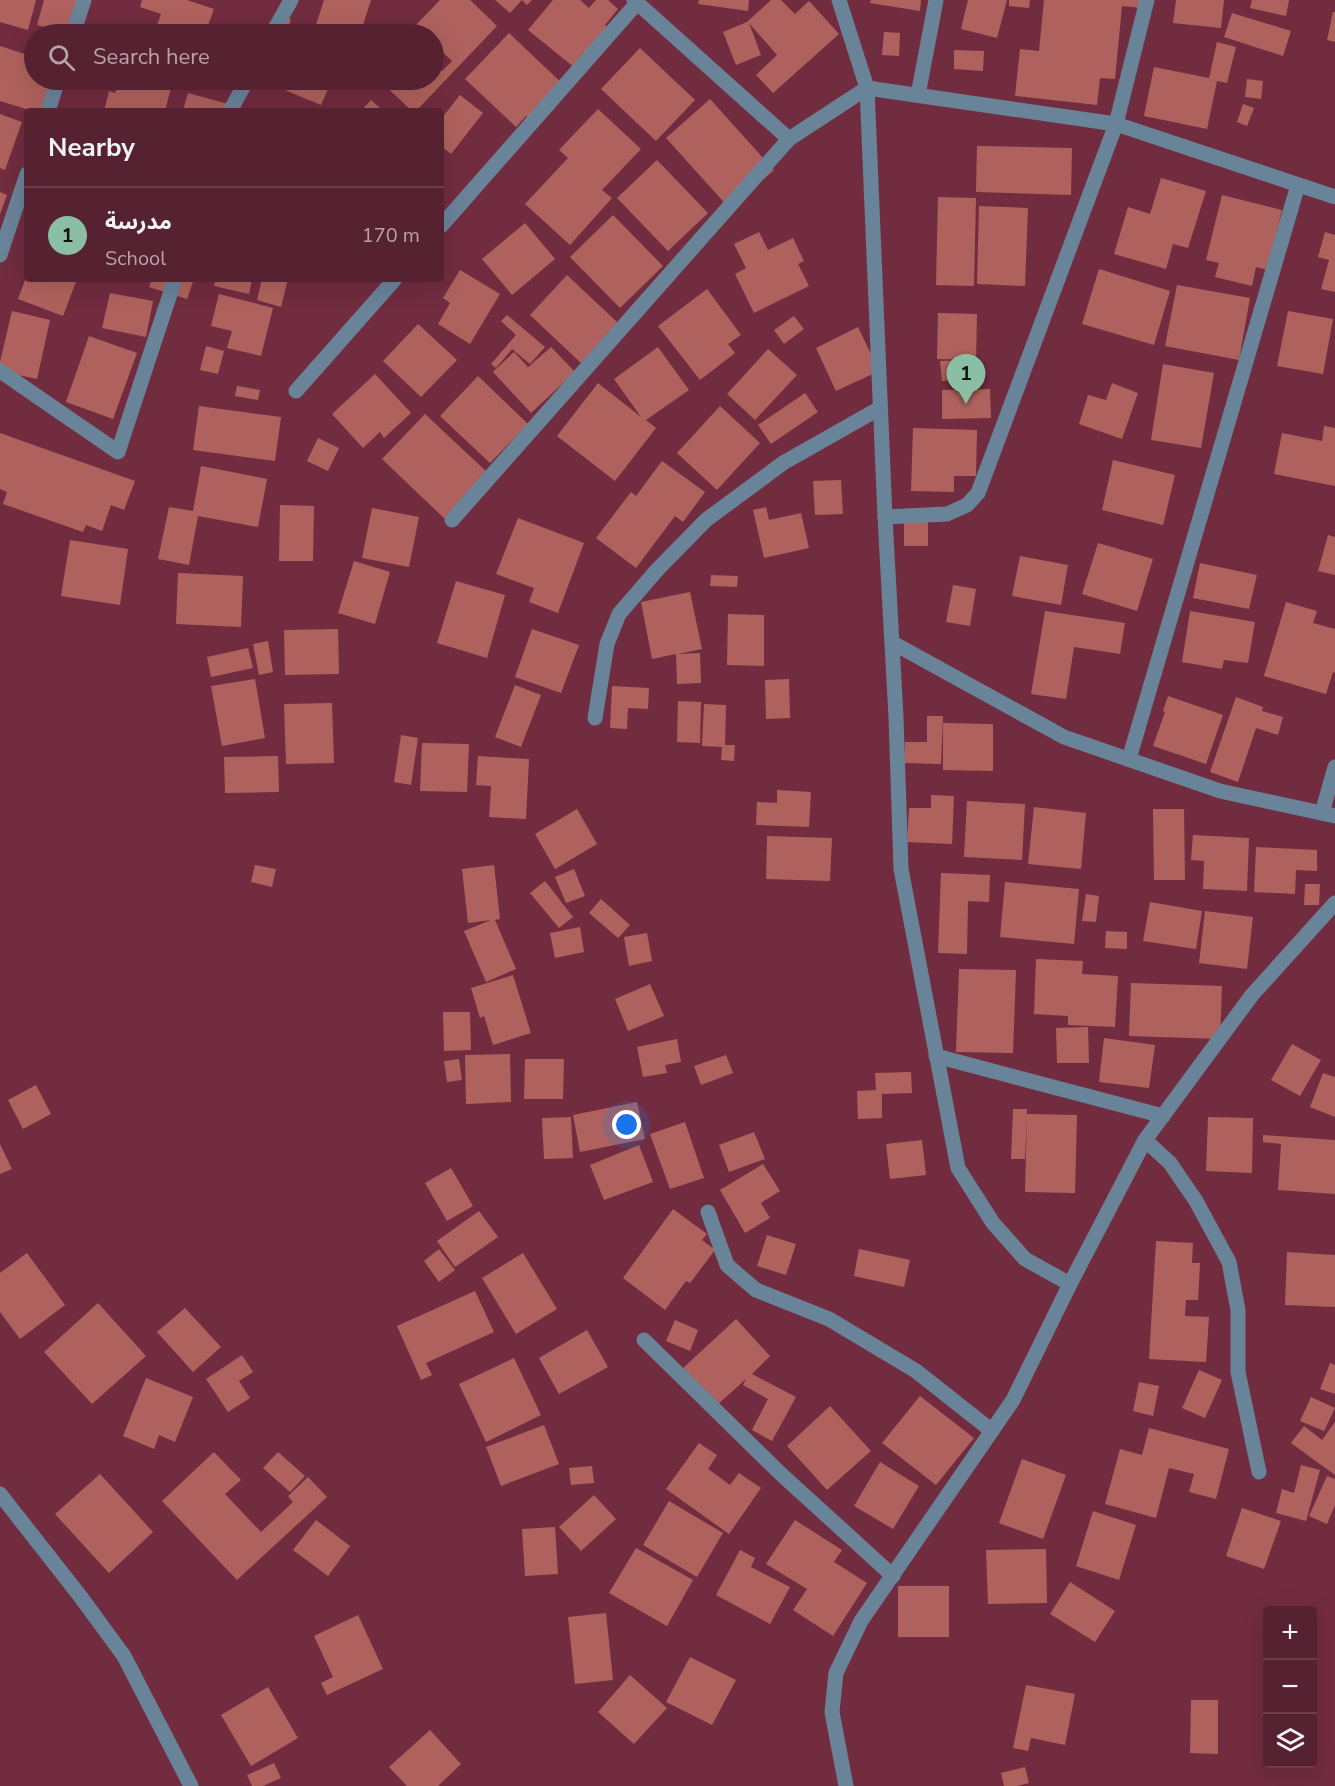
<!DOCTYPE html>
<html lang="en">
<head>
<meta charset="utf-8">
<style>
	body { margin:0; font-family:"Nunito Sans","Noto Sans Arabic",sans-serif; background:#5c2938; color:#f1f3f6 }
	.controls { position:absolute; right:18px; bottom:18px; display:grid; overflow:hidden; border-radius:6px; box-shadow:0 6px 24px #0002 }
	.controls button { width:54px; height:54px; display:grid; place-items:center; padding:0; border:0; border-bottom:2px solid #6c3e4c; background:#562130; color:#f1f3f6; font:30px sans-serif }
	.you { position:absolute; left:627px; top:1125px; width:21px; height:21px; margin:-15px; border:4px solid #fff; border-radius:50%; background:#1a73e8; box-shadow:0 0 0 9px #1a73e833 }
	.badge { display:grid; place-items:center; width:39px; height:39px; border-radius:50%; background:#8abfa5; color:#111; font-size:20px; font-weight:700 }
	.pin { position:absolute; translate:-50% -50px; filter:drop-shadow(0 2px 3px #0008) }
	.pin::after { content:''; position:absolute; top:32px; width:21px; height:18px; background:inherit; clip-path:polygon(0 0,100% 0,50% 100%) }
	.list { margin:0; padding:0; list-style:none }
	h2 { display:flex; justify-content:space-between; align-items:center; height:78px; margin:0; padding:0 24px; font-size:26px }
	h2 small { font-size:20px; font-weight:400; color:#b6a3ab }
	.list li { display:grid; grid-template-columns:39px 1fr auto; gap:18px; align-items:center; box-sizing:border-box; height:96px; padding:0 24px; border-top:2px solid #6c3e4c }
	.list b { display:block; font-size:22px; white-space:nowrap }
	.list p { margin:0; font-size:20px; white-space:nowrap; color:#b6a3ab }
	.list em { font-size:20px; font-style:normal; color:#b6a3ab }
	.icon { flex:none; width:33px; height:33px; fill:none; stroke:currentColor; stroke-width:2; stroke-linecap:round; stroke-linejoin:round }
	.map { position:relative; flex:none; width:1335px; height:1786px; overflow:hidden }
	.search { position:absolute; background:#562130; box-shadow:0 6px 24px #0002; left:24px; top:24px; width:420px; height:66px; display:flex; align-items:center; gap:15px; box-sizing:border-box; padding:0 21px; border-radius:33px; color:#b6a3ab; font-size:22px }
	.panel { position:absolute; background:#562130; box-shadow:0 6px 24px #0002; left:24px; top:108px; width:420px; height:174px; border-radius:6px }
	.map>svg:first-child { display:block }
</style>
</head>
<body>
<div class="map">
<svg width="1335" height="1786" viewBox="0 0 1335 1786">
	<rect width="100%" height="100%" fill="#722c40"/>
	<!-- building -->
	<g fill="#af625d">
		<polygon points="0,0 36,0 28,30 0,22"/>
		<polygon points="44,0 80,0 71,34 37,25"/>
		<polygon points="142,0 187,0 214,9 205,34 192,30 191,34 154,34 161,14 140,7"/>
		<polygon points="324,0 371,0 360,34 313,34"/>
		<polygon points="440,0 470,0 497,26 416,111 412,111 379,80 434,80 434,62 442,71 452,61 434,44 434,34 424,34 415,26"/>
		<polygon points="495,0 532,0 527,5 522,0 510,13"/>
		<polygon points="553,0 580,0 589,8 596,0 608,0 618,9 605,25 613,31 580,72 528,30"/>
		<polygon points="699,0 749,0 748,11 698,4"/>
		<polygon points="771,0 781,0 795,14 809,1 839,34 773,93 756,75 777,55 749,23 761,55 736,65 723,32 747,22"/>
		<polygon points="871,0 921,0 920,11 870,3"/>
		<polygon points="968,0 1007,0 997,38 961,29"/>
		<polygon points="1009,0 1030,0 1029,8 1009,6"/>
		<polygon points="1044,0 1143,0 1142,8 1122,6 1115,79 1100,78 1097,105 1015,96 1020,49 1039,51"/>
		<polygon points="1176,0 1224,0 1221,28 1173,23"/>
		<polygon points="1252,0 1289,0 1286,16 1250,8"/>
		<polygon points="1333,12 1335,12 1335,42 1327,40"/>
		<polygon points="1232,13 1291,31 1283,56 1224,37"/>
		<polygon points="276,14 291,19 287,34 271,34"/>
		<polygon points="884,32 900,33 899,56 882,55"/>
		<polygon points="509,33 568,89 534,124 526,116 516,127 465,79"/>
		<polygon points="1217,42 1236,47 1227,83 1217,81 1207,129 1144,116 1154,67 1209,78"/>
		<polygon points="0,46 34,57 34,80 56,80 46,111 33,111 0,101"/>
		<polygon points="640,48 695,100 656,141 601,89"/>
		<polygon points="954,50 984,51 983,71 954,69"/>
		<polygon points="1247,79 1263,81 1261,99 1245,97"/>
		<polygon points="119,80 173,80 165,111 104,111 109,91 115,93"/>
		<polygon points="277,80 332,80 321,105 275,86"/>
		<polygon points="188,93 243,108 242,111 183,111"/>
		<polygon points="460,95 483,113 451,154 441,146 441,119"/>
		<polygon points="710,99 774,170 730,209 666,138"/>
		<polygon points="371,100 383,111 361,111"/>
		<polygon points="1243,104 1254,108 1247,126 1237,122"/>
		<polygon points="598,109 641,149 602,190 612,198 570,245 525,204 568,158 559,150"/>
		<polygon points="0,114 22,122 5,170 0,168"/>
		<polygon points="977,146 1072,148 1071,195 976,192"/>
		<polygon points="657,160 708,213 668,251 617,198"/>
		<polygon points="1161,178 1206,191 1188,248 1173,244 1166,269 1114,254 1128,207 1150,214"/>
		<polygon points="0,192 7,195 0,214"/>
		<polygon points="1222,195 1282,210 1268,270 1256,267 1252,286 1215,277 1219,263 1206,260"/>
		<polygon points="938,197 976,198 974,286 936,285"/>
		<polygon points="979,206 1028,208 1025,286 977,284"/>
		<polygon points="613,215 663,266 620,308 570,257"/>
		<polygon points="525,223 555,259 512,295 482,259"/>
		<polygon points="759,232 768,250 793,238 804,261 798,264 809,286 754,313 735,274 746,268 734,244"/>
		<polygon points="1325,232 1335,235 1335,292 1321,289 1329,260 1318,257"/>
		<polygon points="1099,269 1170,291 1154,345 1082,324"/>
		<polygon points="460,270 500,294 470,344 438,324 450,303 443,298"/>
		<polygon points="27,275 27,279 77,279 63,316 18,299"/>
		<polygon points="567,275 618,323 581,363 530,315"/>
		<polygon points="152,279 194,279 187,299 149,287"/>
		<polygon points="216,279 252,279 249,294 214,286"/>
		<polygon points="262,279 288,279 281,307 257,300"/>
		<polygon points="1177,285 1250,298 1239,360 1165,346"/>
		<polygon points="707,289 741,335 728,344 735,353 700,380 658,326"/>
		<polygon points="110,293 153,301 146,337 102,328"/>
		<polygon points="219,294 273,308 261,356 227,348 232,331 211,326"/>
		<polygon points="12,311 50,320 37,379 0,371 0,362"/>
		<polygon points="1288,311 1333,319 1323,374 1277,366"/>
		<polygon points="938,313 977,314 976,360 937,359"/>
		<polygon points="507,315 545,347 530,364 512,349 496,368 491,364 516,335 501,321"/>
		<polygon points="794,316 804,329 784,344 774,330"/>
		<polygon points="418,324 457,360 421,397 383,361"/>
		<polygon points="858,327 879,371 836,391 816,348"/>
		<polygon points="89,336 137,353 113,419 66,402"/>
		<polygon points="206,346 224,351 218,374 200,370"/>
		<polygon points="551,347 575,372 531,413 493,372 514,352 528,367 526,369"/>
		<polygon points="658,347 689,390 646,420 656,428 615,481 557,436 598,383 641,417 614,379"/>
		<polygon points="768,349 797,375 755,420 727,394"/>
		<polygon points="963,360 965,379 942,381 940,361"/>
		<polygon points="1163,364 1214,373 1201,448 1151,440"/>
		<polygon points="375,374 411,413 384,438 380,432 363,448 332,414"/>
		<polygon points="478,376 528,424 490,463 440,416"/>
		<polygon points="1112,383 1138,393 1122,439 1079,424 1088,395 1106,400"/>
		<polygon points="237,386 260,390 258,400 235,396"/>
		<polygon points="990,389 991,418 942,419 942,390"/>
		<polygon points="805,393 818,412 771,444 758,425"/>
		<polygon points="199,406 281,417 275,461 193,450"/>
		<polygon points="720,406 760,443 717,490 677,453"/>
		<polygon points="425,414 489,474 446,520 382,459"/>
		<polygon points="1324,426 1335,428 1335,486 1274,474 1282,433 1322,441"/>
		<polygon points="913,428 977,430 976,476 954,476 954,492 911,491"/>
		<polygon points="0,433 135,481 124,510 111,505 102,531 86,525 83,532 3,504 7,492 0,489"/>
		<polygon points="318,438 339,448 328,471 307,461"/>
		<polygon points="1113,460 1175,475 1163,525 1102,510"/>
		<polygon points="662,461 705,492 683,522 675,516 636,568 596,538 631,492 636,496"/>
		<polygon points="201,466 267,479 258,527 198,516 189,565 158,559 169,507 193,511"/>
		<polygon points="841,480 843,514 815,515 813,481"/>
		<polygon points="280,505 314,506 313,561 279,561"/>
		<polygon points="766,507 769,520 801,513 809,548 764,558 753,510"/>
		<polygon points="372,508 419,517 409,567 362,558"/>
		<polygon points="518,518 584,543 558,613 529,602 534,588 496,574"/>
		<rect x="904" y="522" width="24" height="24"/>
		<polygon points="1328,535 1335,537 1335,575 1318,571"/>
		<polygon points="70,540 128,549 120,605 61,596"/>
		<polygon points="1098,543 1153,559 1137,611 1082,594"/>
		<polygon points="1020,556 1068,565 1061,605 1012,596"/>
		<polygon points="354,561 390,572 375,624 338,613"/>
		<polygon points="1200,563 1257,575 1249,609 1193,598"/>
		<polygon points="178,573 243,576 241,627 176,624"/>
		<polygon points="711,575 738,576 737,587 710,586"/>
		<polygon points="456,581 505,595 487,658 437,643"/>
		<polygon points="953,585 976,589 970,626 946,622"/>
		<polygon points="690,592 702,649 678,654 700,653 701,683 677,684 676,654 652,659 641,602"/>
		<polygon points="1286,602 1317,611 1313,623 1335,629 1335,673 1333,672 1326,694 1264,676"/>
		<polygon points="1045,611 1125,623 1120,654 1074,647 1066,699 1031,694"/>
		<polygon points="1190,611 1255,622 1248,663 1224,660 1222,669 1182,662"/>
		<polygon points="728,614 764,615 764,666 727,665"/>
		<polygon points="338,629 339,674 285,675 284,630"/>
		<polygon points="532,629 579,645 561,693 515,677"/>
		<polygon points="268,641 273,672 259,675 253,644"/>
		<polygon points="248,648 253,668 211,677 207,657"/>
		<polygon points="255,679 265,738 222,746 211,686"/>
		<polygon points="789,679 790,718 766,719 765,680"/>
		<polygon points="515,685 541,695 521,747 495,737"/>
		<polygon points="612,686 649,688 648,709 628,708 627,729 610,728"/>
		<polygon points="1168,696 1223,715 1206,764 1153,746 1165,712 1163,711"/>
		<polygon points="1236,697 1263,707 1262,711 1283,717 1278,735 1256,728 1238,782 1210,772"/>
		<polygon points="678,701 701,702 700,743 677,742"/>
		<polygon points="332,703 334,763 286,764 284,704"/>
		<polygon points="704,704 726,705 725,745 735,745 734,761 721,760 722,747 702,746"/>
		<polygon points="927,716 943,716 941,764 904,763 905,742 927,742"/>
		<polygon points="943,723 993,724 993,771 943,770"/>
		<polygon points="401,735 418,738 411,785 394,782"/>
		<polygon points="422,743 469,744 467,792 420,791"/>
		<polygon points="278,756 279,792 225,793 224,757"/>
		<polygon points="478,756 529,759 526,819 489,817 491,786 476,785"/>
		<polygon points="777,790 811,792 809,827 756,825 757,802 777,803"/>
		<polygon points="931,795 954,796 952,844 907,842 909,808 931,808"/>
		<polygon points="967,801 1025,804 1022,860 964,857"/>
		<polygon points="1034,807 1086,813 1081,869 1028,864"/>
		<polygon points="577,809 597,844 555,869 535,834"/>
		<polygon points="1153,809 1184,809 1185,880 1154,880"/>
		<polygon points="1193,835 1249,838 1247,891 1203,889 1204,861 1191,860"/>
		<polygon points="767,836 832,838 830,881 766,879"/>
		<polygon points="1256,847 1317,850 1317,871 1296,870 1295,894 1254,892"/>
		<polygon points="255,865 276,869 272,887 251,882"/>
		<polygon points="494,865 500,919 495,920 516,969 486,982 464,931 491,920 468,923 462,869"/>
		<polygon points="574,869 585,896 566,903 555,877"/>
		<polygon points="941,873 990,875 989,902 968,901 967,954 938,953"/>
		<polygon points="545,881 573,917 559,928 530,893"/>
		<polygon points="1005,882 1079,889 1074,944 1000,937"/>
		<polygon points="1305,884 1320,884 1319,905 1304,905"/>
		<polygon points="1086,894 1099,896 1096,922 1082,921"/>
		<polygon points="601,899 630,925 618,938 589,913"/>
		<polygon points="1150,902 1202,911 1196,949 1143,941"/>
		<polygon points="1205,911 1253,917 1247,969 1199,963"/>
		<polygon points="580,927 584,952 555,958 550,933"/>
		<polygon points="1106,931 1127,932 1127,949 1105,948"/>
		<polygon points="647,933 652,961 629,966 624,937"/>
		<polygon points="1036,959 1083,961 1082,974 1118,976 1115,1027 1068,1025 1068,1016 1034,1014"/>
		<polygon points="959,969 1016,970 1013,1053 956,1052"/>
		<polygon points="513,975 531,1033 493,1045 484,1016 480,1018 471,988"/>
		<polygon points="1131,983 1222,986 1220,1039 1129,1036"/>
		<polygon points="650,984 664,1016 628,1031 615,999"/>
		<polygon points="443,1012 470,1012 471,1050 444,1051"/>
		<polygon points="1088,1027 1089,1063 1057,1063 1056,1028"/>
		<polygon points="1104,1038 1155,1045 1149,1088 1099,1082"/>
		<polygon points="677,1039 681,1062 665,1065 667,1073 643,1077 637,1047"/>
		<polygon points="1292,1044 1321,1060 1300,1096 1271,1080"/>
		<polygon points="510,1054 511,1102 466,1104 465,1055"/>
		<polygon points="726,1055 733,1073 701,1085 694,1066"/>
		<polygon points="459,1059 462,1080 447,1082 444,1061"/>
		<polygon points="525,1059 564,1059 563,1099 524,1099"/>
		<polygon points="911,1072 912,1093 882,1094 882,1118 858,1119 857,1091 876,1090 875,1073"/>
		<polygon points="1323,1073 1335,1077 1335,1117 1310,1107"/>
		<polygon points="36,1085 51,1114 23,1129 8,1100"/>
		<polygon points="637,1102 645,1139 580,1152 573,1115"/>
		<polygon points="1013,1109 1027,1109 1027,1114 1077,1115 1075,1193 1025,1192 1027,1118 1025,1159 1011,1159"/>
		<polygon points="571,1117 573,1158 544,1159 542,1118"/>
		<polygon points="1208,1117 1253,1118 1252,1173 1206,1171"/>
		<polygon points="685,1122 704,1178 670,1189 650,1134"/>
		<polygon points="754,1132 765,1159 729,1172 719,1145"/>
		<polygon points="1263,1135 1335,1140 1335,1194 1278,1190 1281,1144 1263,1142"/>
		<polygon points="922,1140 926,1175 890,1179 886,1144"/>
		<polygon points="0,1144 12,1169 0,1174"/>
		<polygon points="639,1145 653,1182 604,1200 590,1165"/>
		<polygon points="763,1164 780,1191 761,1203 770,1218 745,1233 720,1190"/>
		<polygon points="451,1168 473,1206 447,1221 425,1183"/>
		<polygon points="673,1209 707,1234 702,1240 715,1250 690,1283 686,1281 665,1310 623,1278"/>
		<polygon points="479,1211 498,1237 455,1267 437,1241"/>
		<polygon points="767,1235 796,1244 786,1275 757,1266"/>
		<polygon points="1156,1241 1193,1243 1192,1263 1200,1263 1198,1300 1186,1300 1185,1316 1209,1317 1206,1362 1149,1359"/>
		<polygon points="439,1249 455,1270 439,1282 424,1261"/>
		<polygon points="859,1249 910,1260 904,1287 854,1276"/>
		<polygon points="1287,1252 1335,1255 1335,1307 1285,1305"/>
		<polygon points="27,1253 65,1305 20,1339 0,1312 0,1273"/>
		<polygon points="523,1253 557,1309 516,1334 482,1278"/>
		<polygon points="475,1291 494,1332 426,1363 432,1375 421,1380 397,1326"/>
		<polygon points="98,1303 146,1356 92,1404 44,1352"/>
		<polygon points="185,1308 221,1347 193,1372 157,1332"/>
		<polygon points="736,1319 770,1356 752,1374 796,1397 772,1441 752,1430 768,1399 743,1385 746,1379 716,1406 682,1369"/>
		<polygon points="675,1320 698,1330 690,1351 666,1341"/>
		<polygon points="587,1330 608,1367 559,1394 539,1358"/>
		<polygon points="242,1355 253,1372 239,1381 250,1398 228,1412 206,1379"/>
		<polygon points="514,1358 541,1415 486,1442 459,1384"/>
		<polygon points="1330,1363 1335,1365 1335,1394 1320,1389"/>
		<polygon points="1199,1370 1222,1380 1205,1418 1182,1408"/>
		<polygon points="146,1378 193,1397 175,1442 159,1435 154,1449 123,1436"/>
		<polygon points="1139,1382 1159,1386 1153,1416 1133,1411"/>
		<polygon points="920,1396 974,1438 936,1485 882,1443"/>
		<polygon points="1311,1397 1335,1408 1324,1431 1300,1421"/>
		<polygon points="830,1406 871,1451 827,1490 787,1446"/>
		<polygon points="1335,1422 1335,1475 1291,1443 1304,1426 1322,1440"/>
		<polygon points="544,1425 559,1464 501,1486 486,1447"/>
		<polygon points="1149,1428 1229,1449 1216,1499 1189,1492 1194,1474 1169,1468 1156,1518 1105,1504 1120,1449 1142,1455"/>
		<polygon points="699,1443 717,1455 708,1469 730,1485 739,1473 761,1488 729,1534 666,1489"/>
		<polygon points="214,1452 241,1480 225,1494 261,1532 293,1502 288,1496 308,1477 327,1497 237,1580 162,1501"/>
		<polygon points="278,1452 305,1476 290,1492 263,1468"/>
		<polygon points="1022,1459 1066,1475 1043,1539 999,1523"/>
		<polygon points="880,1462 919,1486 893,1529 854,1506"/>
		<polygon points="1301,1465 1320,1470 1306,1521 1276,1513 1282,1489 1294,1493"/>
		<polygon points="592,1466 594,1483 571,1485 569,1468"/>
		<polygon points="100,1474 153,1532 109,1573 55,1514"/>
		<polygon points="1327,1476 1335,1479 1335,1505 1327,1524 1309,1516"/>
		<polygon points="594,1495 616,1519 581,1551 559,1527"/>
		<polygon points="669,1501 723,1533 697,1577 643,1545"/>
		<polygon points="1242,1508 1281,1521 1264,1569 1226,1556"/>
		<polygon points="1093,1511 1136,1525 1119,1580 1076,1566"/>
		<polygon points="316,1520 350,1546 328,1576 293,1550"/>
		<polygon points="795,1520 842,1550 834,1562 867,1583 833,1636 793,1610 807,1589 766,1564"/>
		<polygon points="555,1527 558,1574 525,1576 522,1529"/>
		<polygon points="636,1548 693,1580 667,1626 609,1593"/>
		<polygon points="1046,1549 1047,1603 988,1604 986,1550"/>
		<polygon points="740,1550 755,1558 751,1567 790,1587 770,1624 716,1595"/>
		<polygon points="1070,1582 1115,1611 1095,1642 1050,1614"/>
		<rect x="898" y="1586" width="51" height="51"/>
		<polygon points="606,1613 613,1680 575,1684 568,1617"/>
		<polygon points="358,1615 383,1669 327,1695 321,1683 333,1677 314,1636"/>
		<polygon points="690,1657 736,1680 712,1725 666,1702"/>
		<polygon points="630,1675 667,1708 634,1744 598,1712"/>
		<polygon points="1026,1685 1075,1694 1065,1745 1031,1738 1028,1751 1013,1748"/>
		<polygon points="268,1687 298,1738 251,1766 221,1715"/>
		<polygon points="1191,1700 1218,1700 1218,1754 1190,1753"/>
		<polygon points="430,1730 461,1764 438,1786 407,1786 389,1767"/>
		<polygon points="274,1763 281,1778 263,1786 252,1786 247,1775"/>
		<polygon points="1025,1767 1029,1783 1017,1786 1004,1786 1001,1773"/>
	</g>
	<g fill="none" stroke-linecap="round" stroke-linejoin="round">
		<!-- minor -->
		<g stroke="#698399" stroke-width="15">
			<polyline points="634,0 789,139"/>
			<polyline points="839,0 867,88 885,517 896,717 901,869 958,1168 993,1223 1025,1259 1070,1284"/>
			<polyline points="73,34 84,0"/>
			<polyline points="272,34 291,0"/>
			<polyline points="918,95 936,0"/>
			<polyline points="48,111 58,80"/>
			<polyline points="230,111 247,80"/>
			<polyline points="441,226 637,3"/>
			<polyline points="0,255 27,174"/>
			<polyline points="0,371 118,452 175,279"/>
			<polyline points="296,391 395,279"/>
			<polyline points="885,517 947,514 967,505 978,493 1116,124 1147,0"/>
			<polyline points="452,520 789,139 867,88 1116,124 1335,197"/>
			<polyline points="893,643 1064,737 1220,791 1335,816"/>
			<polyline points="595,718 607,644 619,614 657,570 706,520 783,463 880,408"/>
			<polyline points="1129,759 1298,185"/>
			<polyline points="1322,813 1335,767"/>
			<polyline points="936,1056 1163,1116"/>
			<polyline points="1145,1140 1170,1163 1196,1201 1229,1262 1238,1310 1238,1372 1259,1472"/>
			<polyline points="708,1212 727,1265 756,1290 829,1319 916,1371 992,1431"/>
			<polyline points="644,1340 782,1475 893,1576"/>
			<polyline points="0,1494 80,1596 124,1656 191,1786"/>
			<polyline points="846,1786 832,1712 836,1673 861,1621 1013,1400 1070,1284 1145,1140 1252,995 1335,903"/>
		</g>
	</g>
</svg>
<div class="controls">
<button>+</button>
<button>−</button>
<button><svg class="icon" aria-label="layers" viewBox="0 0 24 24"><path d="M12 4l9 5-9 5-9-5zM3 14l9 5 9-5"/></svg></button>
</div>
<div class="you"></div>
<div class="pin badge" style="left:966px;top:404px">1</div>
<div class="search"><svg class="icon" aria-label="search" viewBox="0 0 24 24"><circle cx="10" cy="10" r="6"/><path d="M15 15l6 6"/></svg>Search here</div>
<section class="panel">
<h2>Nearby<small></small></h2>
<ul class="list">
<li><span class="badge">1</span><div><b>مدرسة</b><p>School</p></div><em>170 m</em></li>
</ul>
</section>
</div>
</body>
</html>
